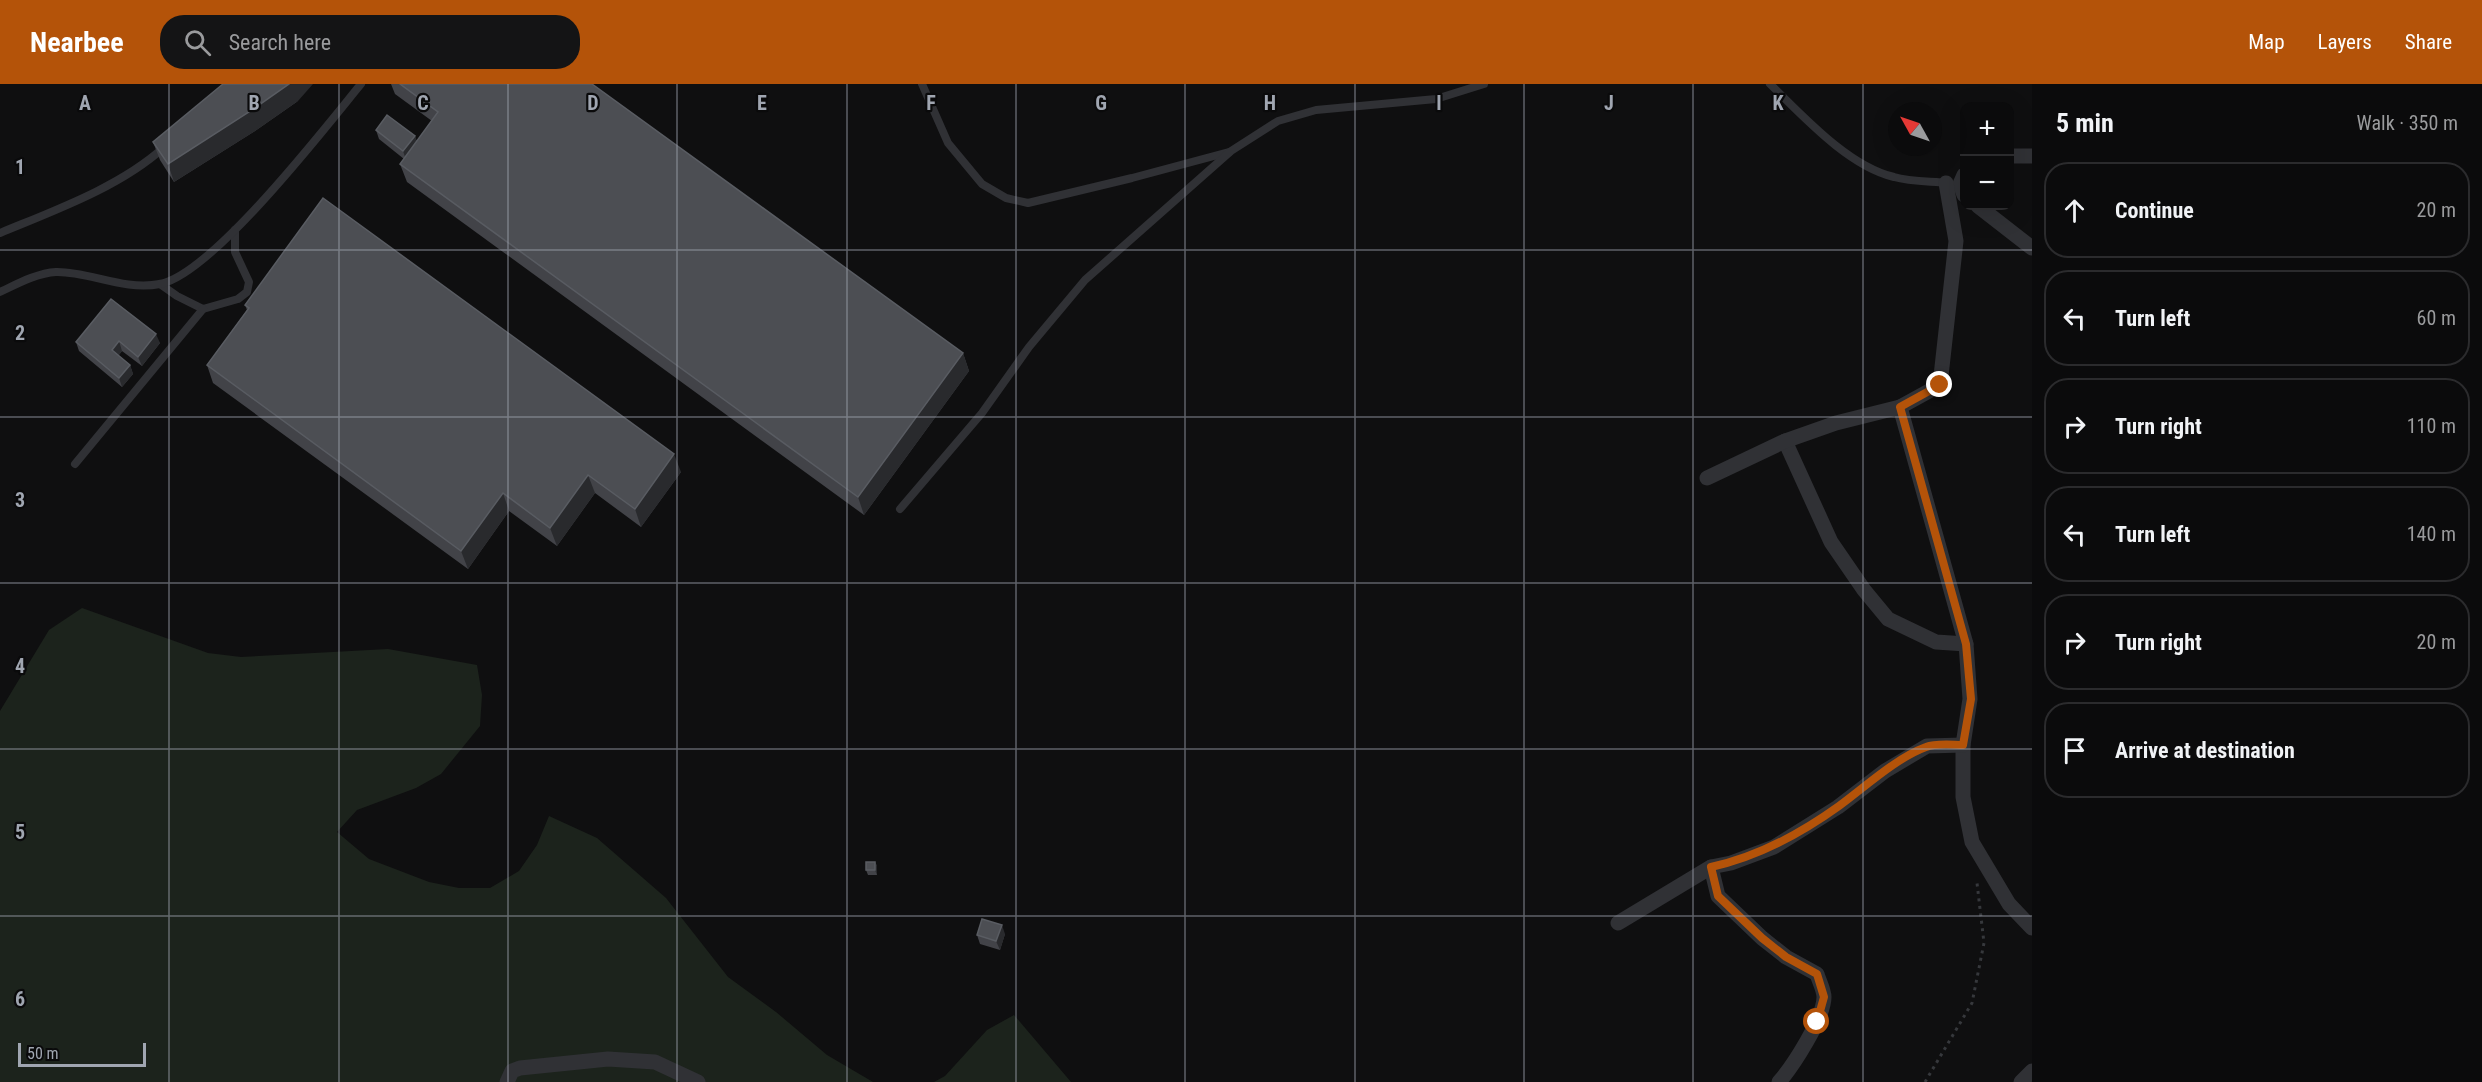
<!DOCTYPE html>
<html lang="en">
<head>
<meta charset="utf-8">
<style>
	body { margin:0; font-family:"Roboto Condensed",sans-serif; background:#141415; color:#f1f3f6 }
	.controls { position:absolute; right:18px; top:18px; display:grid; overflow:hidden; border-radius:12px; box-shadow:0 6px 24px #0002 }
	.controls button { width:54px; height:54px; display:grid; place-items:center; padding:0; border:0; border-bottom:2px solid #2b2b2d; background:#0b0b0c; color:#f1f3f6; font:30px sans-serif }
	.compass { position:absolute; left:1888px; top:18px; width:54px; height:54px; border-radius:50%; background:#0b0b0c; box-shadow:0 6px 24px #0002; rotate:310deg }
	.scale { position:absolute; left:18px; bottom:15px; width:128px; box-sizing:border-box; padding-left:6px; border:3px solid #a0a6b1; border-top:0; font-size:16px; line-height:21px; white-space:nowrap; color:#a0a6b1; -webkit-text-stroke:4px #0a0a0b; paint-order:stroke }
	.stop { position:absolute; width:18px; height:18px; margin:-14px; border:4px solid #b45309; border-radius:50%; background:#fff }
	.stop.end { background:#b45309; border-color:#fff; box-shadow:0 2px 6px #0008 }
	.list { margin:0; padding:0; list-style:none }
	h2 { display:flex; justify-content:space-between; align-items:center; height:78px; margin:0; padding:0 24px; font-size:26px }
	h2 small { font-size:20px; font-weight:400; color:#9a9b9d }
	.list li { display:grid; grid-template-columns:39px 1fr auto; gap:18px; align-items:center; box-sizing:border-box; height:96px; margin:0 12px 12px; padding:0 12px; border:2px solid #2b2b2d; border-radius:24px }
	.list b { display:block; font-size:22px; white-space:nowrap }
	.list em { font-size:20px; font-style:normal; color:#9a9b9d }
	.icon { flex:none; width:33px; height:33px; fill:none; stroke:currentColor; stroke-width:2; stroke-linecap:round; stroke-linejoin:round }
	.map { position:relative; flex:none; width:2032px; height:998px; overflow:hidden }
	header { display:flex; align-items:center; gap:36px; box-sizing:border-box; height:84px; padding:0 30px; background:#b45309; color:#fff }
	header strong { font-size:28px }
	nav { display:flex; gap:33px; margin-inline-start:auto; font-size:21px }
	.search { width:420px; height:54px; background:#141415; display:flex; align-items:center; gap:15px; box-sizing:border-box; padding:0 21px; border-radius:24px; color:#9a9b9d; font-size:22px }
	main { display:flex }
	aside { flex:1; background:#0b0b0c }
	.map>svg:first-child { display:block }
</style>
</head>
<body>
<header>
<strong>Nearbee</strong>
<div class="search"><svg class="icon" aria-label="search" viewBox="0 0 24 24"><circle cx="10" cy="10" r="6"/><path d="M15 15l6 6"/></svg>Search here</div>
<nav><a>Map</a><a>Layers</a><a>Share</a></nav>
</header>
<main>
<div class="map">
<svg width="2032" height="998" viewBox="0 0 2032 998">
	<rect width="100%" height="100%" fill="#0f0f10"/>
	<!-- green -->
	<g fill="#1c231c">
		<polygon points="82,524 208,569 241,573 388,565 477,581 482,611 480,642 441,690 416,704 357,726 337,748 369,775 429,798 459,804 490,804 519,787 537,761 549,732 597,754 666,814 728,893 776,928 827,971 873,998 0,998 0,627 49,546"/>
		<polygon points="1014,931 1071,998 934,998 945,992 987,946"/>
	</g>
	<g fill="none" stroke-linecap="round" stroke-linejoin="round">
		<!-- path -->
		<polyline stroke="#36383c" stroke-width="3" stroke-dasharray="3 4.5" stroke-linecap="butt" points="1925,998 1972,919 1984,859 1977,799"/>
		<!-- lane -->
		<g stroke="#303135" stroke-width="8">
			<polyline points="922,0 948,59 982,100 1006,114 1028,119 1132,94 1229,68"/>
			<path d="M1770,0C1803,32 1848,82 1894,93C1911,98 1931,97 1949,99"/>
			<path d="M0,149C53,127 120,103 163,64"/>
			<polyline points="160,200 177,212 203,225 238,215 247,208 249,198 235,168 235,146"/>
			<path d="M0,208C17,200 37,189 56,188C88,187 123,207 160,200C212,190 324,45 361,0"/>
			<polyline points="75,380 203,225"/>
			<polyline points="900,425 982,329 1029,263 1085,196 1231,67 1278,37 1316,26 1436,15 1484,0"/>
		</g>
		<!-- street -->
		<g stroke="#303135" stroke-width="15">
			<polyline points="2010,72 2032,72"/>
			<polyline points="1964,91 1960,100 1964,111"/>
			<polyline points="1946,99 1956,157 1940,301 1900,323 1966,560 1970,615 1963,661 1963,713 1972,758 2009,820 2032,844"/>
			<polyline points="1978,122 2032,164"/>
			<polyline points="1785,357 1831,458 1864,506 1888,535 1936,558 1966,560"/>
			<polyline points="1707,394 1785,357 1836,339 1900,323"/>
			<path d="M1711,783L1718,812L1762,854L1786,873L1817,890C1819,897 1824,906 1824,913C1824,934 1793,982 1779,998"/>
			<polyline points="1618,839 1711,783 1731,779 1774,763 1838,723 1885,687 1927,662 1963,661"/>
			<polyline points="507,998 512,987 520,984 608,975 655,978 698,998"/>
			<polyline points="2021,998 2032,987"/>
		</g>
	</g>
	<!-- wall -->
	<g fill="#424348">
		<polygon points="391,0 592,0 963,269 969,287 864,431 407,98 400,80 404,75 379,55 376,46 415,52 417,58 432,37 395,10"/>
		<polygon points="298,17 255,47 174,98 160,76 153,58"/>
		<polygon points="111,215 160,259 142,282 122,267 118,272 130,281 133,290 122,303 79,267 76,258"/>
		<polygon points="245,221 681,388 641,443 595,409 557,462 509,427 468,485 213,299 207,281 247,226"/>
		<polygon points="875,778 877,782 877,791 868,791 866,786"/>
		<polygon points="1005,850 1000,866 980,860 977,851"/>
	</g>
	<!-- shaded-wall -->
	<g fill="#292a2d">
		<polygon points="289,0 313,0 298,17 255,47 174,98 168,80"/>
		<polygon points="415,52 418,61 406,76 403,67"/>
		<polygon points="156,250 160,259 142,282 138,273"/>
		<polygon points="119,257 122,267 115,276 112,266"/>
		<polygon points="963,269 969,287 864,431 858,413"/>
		<polygon points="130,281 133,290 122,303 119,294"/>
		<polygon points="674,370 681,388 641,443 635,425"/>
		<polygon points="588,391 595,409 557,462 550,444"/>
		<polygon points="503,409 509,427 468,485 461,467"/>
		<polygon points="875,778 877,782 877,791 875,786"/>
		<polygon points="1002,841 1005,850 1000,866 996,857"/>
	</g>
	<!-- building -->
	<g fill="#4c4e53" stroke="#595c62" stroke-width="1.5">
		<polygon points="223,0 289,0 249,28 168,80 153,58"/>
		<polygon points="400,0 592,0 963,269 858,413 400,80 438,28"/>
		<polygon points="387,31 415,52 403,67 376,46"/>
		<polygon points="323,114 674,370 635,425 588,391 550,444 503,409 461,467 207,281 249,224 245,221"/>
		<polygon points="111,215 156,250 138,273 119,257 112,266 130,281 119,294 76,258"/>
		<rect x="866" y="778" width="9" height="8"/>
		<polygon points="982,835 1002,841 996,857 977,851"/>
	</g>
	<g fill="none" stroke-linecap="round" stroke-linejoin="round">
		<!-- route -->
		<path stroke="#b45309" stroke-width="8" d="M1817,938L1824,913L1817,890L1786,873L1762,854L1718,812L1711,783C1758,773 1800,750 1839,722C1865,703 1896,674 1926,663C1936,659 1952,661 1963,661L1971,615L1966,560L1900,323L1940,301"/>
	</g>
	<!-- grid -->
	<path fill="none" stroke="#a0a6b1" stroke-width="1.5" stroke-opacity="0.55" d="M169,0V998M339,0V998M508,0V998M677,0V998M847,0V998M1016,0V998M1185,0V998M1355,0V998M1524,0V998M1693,0V998M1863,0V998M0,166H2032M0,333H2032M0,499H2032M0,665H2032M0,832H2032"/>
	<g font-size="20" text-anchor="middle" font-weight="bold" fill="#a0a6b1" stroke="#0a0a0b" stroke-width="4.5" stroke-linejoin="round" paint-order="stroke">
		<text x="85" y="26">A</text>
		<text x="254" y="26">B</text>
		<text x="423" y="26">C</text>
		<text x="593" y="26">D</text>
		<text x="762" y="26">E</text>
		<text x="931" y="26">F</text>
		<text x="1101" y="26">G</text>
		<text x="1270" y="26">H</text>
		<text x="1439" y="26">I</text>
		<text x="1609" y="26">J</text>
		<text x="1778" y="26">K</text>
		<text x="20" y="90">1</text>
		<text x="20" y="256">2</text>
		<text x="20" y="423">3</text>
		<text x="20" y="589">4</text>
		<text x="20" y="755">5</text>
		<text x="20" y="922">6</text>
	</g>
</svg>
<div class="controls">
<button>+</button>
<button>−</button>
</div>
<svg class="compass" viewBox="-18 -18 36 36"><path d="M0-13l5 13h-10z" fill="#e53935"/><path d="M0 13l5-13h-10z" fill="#9a9b9d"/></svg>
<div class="scale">50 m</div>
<div class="stop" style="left:1817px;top:938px"></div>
<div class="stop end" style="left:1940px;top:301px"></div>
</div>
<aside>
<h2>5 min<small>Walk · 350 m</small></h2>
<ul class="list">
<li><svg class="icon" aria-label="ahead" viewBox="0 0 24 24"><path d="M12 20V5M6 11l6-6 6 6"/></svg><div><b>Continue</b></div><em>20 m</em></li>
<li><svg class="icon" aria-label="left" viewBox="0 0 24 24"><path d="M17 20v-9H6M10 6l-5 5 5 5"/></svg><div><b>Turn left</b></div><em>60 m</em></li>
<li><svg class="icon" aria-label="right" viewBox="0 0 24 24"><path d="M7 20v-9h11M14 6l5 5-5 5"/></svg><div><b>Turn right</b></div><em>110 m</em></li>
<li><svg class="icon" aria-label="left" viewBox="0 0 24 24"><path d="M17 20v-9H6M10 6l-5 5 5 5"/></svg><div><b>Turn left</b></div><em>140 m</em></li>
<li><svg class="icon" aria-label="right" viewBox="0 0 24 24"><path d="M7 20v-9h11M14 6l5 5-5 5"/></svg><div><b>Turn right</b></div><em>20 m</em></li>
<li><svg class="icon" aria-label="arrive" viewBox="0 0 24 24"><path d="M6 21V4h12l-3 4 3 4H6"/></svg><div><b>Arrive at destination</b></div></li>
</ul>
</aside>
</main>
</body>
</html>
